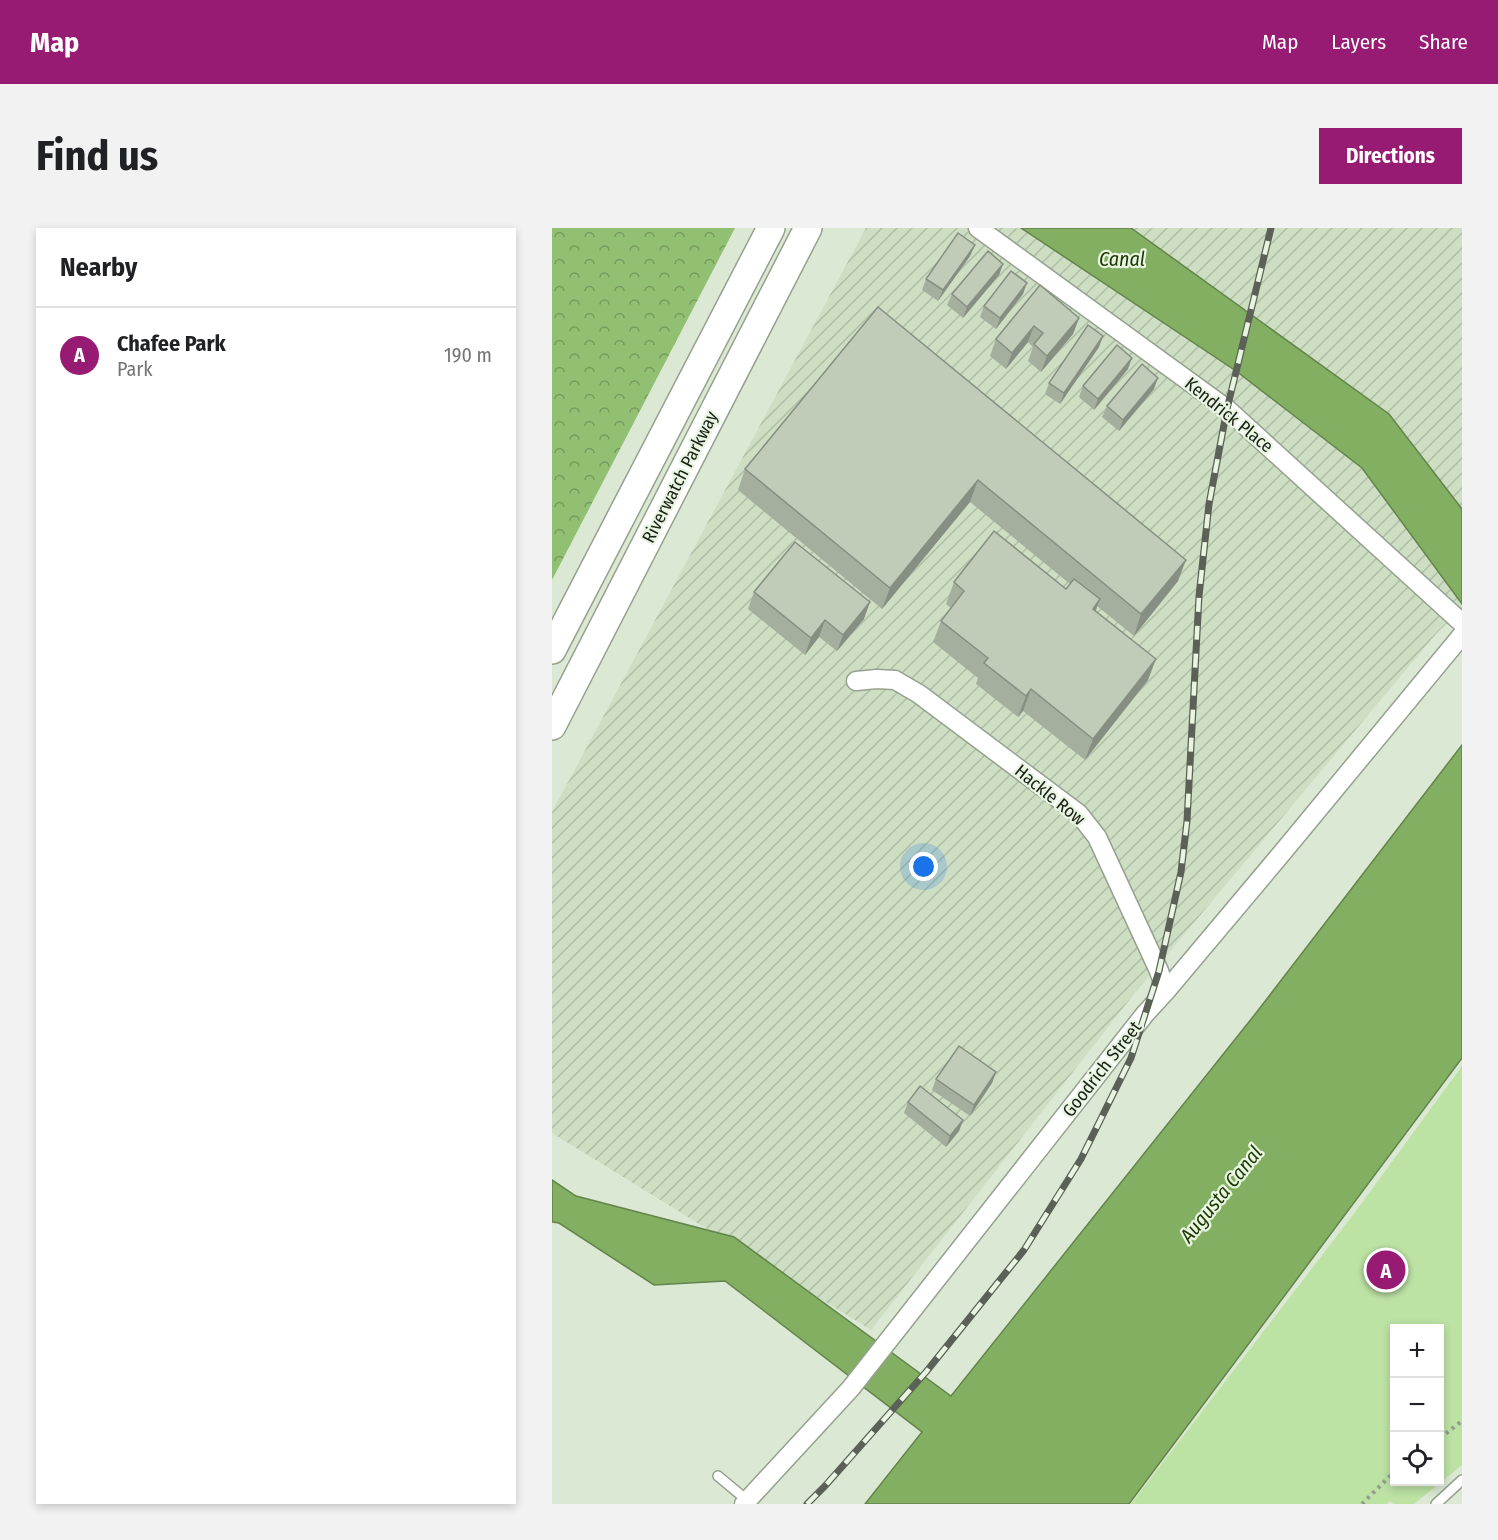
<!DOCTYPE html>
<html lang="en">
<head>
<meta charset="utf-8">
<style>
	body { margin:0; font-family:"Fira Sans Condensed",sans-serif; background:#f2f2f2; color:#202124 }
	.controls { position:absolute; right:18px; bottom:18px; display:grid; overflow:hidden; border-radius:0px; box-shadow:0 3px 9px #0003 }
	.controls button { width:54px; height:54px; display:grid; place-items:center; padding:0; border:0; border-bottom:2px solid #e0e0e0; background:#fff; color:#202124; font:30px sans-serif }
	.you { position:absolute; left:372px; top:639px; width:21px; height:21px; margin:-15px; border:4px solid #fff; border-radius:50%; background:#1a73e8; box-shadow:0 0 0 9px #1a73e833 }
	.badge { display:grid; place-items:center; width:39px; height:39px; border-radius:50%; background:#981b73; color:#fff; font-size:20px; font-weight:700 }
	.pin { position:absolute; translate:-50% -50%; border:3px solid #fff; box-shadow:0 2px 6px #0006 }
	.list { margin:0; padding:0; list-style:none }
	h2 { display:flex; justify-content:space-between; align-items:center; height:78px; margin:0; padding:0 24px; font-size:26px }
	h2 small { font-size:20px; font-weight:400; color:#757577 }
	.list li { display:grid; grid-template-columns:39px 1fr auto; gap:18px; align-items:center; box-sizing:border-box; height:96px; padding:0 24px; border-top:2px solid #e0e0e0 }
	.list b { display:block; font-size:22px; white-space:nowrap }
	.list p { margin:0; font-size:20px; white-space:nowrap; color:#757577 }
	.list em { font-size:20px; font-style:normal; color:#757577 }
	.icon { flex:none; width:33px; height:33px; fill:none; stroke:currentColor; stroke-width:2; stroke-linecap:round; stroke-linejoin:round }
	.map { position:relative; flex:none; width:910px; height:1276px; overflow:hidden; border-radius:0px }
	header { display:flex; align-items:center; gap:36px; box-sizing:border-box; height:84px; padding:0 30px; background:#981b73; color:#fff }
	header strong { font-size:28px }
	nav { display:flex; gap:33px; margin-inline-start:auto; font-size:21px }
	.intro { display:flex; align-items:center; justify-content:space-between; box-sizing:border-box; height:144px; padding:0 36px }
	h1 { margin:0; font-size:42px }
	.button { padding:15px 27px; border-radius:0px; background:#981b73; color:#fff; font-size:21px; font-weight:700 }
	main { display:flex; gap:36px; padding:0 36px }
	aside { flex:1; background:#fff; border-radius:0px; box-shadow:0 3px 9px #0003 }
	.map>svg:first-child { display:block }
</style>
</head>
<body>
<header>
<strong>Map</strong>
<nav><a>Map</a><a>Layers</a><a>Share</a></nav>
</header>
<div class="intro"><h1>Find us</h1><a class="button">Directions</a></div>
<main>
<aside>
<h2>Nearby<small></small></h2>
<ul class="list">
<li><span class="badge">A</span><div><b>Chafee Park</b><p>Park</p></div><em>190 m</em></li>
</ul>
</aside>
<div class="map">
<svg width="910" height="1276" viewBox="0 0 910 1276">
	<defs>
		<pattern id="industrial-furrows" width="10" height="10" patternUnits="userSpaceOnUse" patternTransform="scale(1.5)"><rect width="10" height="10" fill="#cddec3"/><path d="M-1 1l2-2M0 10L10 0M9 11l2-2" fill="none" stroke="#afbea7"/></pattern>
		<pattern id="forest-crowns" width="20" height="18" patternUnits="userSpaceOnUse" patternTransform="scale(1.5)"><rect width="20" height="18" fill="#92c072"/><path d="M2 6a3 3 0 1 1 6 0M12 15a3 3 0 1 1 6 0" fill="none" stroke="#769b5d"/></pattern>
	</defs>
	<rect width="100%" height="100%" fill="#dbe8d4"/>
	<!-- industrial -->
	<polygon fill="url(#industrial-furrows)" points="314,0 910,0 910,380 884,406 578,771 319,1102 0,905 0,584"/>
	<!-- forest -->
	<polygon fill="url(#forest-crowns)" points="0,0 183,0 0,352"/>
	<!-- green -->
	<path fill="#bce2a4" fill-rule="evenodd" d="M910,838V1237L862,1276H842L838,1273L835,1276H579L804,983ZM842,1100H888V1254H842Z"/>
	<!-- water -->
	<g fill="#82af61" stroke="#63844b" stroke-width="1.5">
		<polygon points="469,0 579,0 837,186 910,281 910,376 810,240 684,143"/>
		<polygon points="910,517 910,830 577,1276 313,1276 370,1204 173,1053 102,1057 7,995 0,994 0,952 24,968 182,1009 399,1168 704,785"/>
	</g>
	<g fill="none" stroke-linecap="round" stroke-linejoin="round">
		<defs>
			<g id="lane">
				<polyline points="166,1248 196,1273"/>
				<polyline points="884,1276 910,1252"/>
			</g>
			<g id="street">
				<polyline points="426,0 675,181 910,395"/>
				<polyline points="304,453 325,451 343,452 367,466 527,586 545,609 607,743 614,763"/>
				<polyline points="192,1276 299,1160 593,786 614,763 730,625 910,407"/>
			</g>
			<g id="primary">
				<polyline points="0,422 219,0"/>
				<polyline points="0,498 256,0"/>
			</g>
		</defs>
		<!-- lane casing -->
		<use href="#lane" stroke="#95a18e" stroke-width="12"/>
		<!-- street casing -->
		<use href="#street" stroke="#95a18e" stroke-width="21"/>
		<!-- primary casing -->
		<use href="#primary" stroke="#95a18e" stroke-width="30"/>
		<!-- path -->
		<g stroke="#929c8d" stroke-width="4" stroke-dasharray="3 4.5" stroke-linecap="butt">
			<polyline points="888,1210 910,1193"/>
			<polyline points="810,1276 842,1244"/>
		</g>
		<!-- lane -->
		<use href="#lane" stroke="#fff" stroke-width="9"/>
		<!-- street -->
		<use href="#street" stroke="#fff" stroke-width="18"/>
		<!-- primary -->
		<use href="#primary" stroke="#fff" stroke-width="27"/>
		<defs>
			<polyline id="rail" points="255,1276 273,1258 374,1144 472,1022 529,931 579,830 607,743 629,644 635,593 647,368 657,276 675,181 719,0"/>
		</defs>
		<!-- rail casing -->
		<use href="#rail" stroke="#5b6156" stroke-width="7"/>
		<!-- rail -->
		<use href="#rail" stroke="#e8f5e1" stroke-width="4.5" stroke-dasharray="14" stroke-linecap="butt"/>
	</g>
	<!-- wall -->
	<g fill="#a5af9e">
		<polygon points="423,17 418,28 386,73 370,62 374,51"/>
		<polygon points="451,36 447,47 411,90 395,77 400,66"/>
		<polygon points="488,57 527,90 521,106 489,144 476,133 481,119 476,114 454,141 438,128 444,111"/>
		<polygon points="471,66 444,101 428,89 432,78"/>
		<polygon points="326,79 626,353 582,408 545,378 544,383 596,452 533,532 471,483 466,489 424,456 426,450 381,414 389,393 399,380 394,376 402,354 514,361 518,356 418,274 330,381 186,262 193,241"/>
		<polygon points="547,119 508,176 493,166 497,155"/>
		<polygon points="576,141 542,182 527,169 531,158"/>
		<polygon points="602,161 567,203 550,189 555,178"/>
		<polygon points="202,364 312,391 285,423 267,409 253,427 196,381"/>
		<polygon points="444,844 440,855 418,888 380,862 384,851"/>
		<polygon points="356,874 411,892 407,903 394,919 352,885"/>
	</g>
	<!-- shaded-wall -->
	<g fill="#868f81">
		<polygon points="423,17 418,28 386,73 391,62"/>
		<polygon points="451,36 447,47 411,90 415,79"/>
		<polygon points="475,55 471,66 444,101 448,90"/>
		<polygon points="527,90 521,106 489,144 495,128"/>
		<polygon points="482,98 476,114 454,141 460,125"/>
		<polygon points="551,108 547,119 508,176 512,165"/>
		<polygon points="580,130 576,141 542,182 546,171"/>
		<polygon points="606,150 602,161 567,203 571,192"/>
		<polygon points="426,252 418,274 330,381 338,360"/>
		<polygon points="634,332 626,353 582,408 589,386"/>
		<polygon points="548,371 540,392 541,381"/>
		<polygon points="318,374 312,391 285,423 291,407"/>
		<polygon points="273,392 267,409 253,427 259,410"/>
		<polygon points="604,431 596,452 533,532 541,511"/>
		<polygon points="479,461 471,483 466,489 474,468"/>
		<polygon points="444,844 440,855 418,888 422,877"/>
		<polygon points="411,892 407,903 394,919 398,908"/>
	</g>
	<!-- building -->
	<g fill="#c0ccb8" stroke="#868f81" stroke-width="1.5">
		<polygon points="406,5 423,17 391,62 374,51"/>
		<polygon points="436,23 451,36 415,79 400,66"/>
		<polygon points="459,43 475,55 448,90 432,78"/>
		<polygon points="488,57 527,90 495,128 482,116 491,105 482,98 460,125 444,111"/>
		<polygon points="326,79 634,332 589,386 426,252 338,360 193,241"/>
		<polygon points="536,97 551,108 512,165 497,155"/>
		<polygon points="565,117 580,130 546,171 531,158"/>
		<polygon points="590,136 606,150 571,192 555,178"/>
		<polygon points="442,303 514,361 522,351 548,371 541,381 604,431 541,511 479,461 474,468 432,435 436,430 389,393 412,363 402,354"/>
		<polygon points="243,314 318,374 291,407 273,392 259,410 202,364"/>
		<polygon points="407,818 444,844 422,877 384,851"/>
		<polygon points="368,858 411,892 398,908 356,874"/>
	</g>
	<g text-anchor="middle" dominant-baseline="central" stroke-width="4.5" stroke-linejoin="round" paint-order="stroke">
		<!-- street labels -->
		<g font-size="18" fill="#1b1f18" stroke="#e8f5e1">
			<text transform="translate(677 187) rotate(39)">Kendrick Place</text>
			<text transform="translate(128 249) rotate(-63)">Riverwatch Parkway</text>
			<text transform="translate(498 567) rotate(39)">Hackle Row</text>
			<text transform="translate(550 841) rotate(-52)">Goodrich Street</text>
		</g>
		<!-- water labels -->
		<g font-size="20" font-style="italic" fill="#1b3700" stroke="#e8f5e1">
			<text x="570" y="31">Canal</text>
			<text transform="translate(669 966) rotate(-51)">Augusta Canal</text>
		</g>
	</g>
</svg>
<div class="controls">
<button>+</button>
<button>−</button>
<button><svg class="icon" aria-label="locate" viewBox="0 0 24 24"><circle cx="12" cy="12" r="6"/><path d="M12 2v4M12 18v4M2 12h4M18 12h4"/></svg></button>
</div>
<div class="you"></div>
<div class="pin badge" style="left:834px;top:1042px">A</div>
</div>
</main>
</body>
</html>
